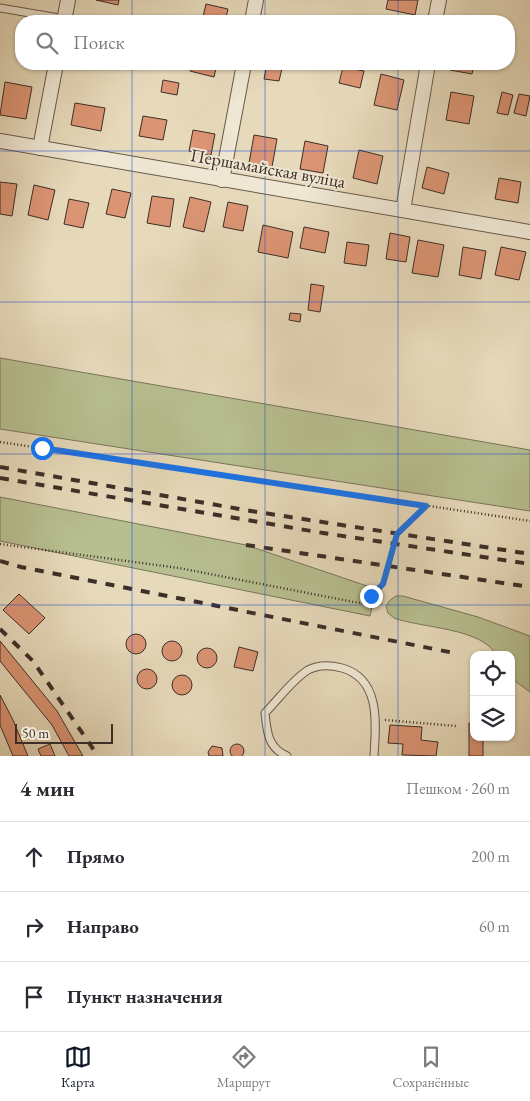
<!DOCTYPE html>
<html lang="ru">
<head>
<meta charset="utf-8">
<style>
	body { margin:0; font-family:"EB Garamond",serif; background:#f7f7f7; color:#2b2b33 }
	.controls { position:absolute; right:15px; bottom:15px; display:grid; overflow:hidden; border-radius:10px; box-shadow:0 1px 4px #0004 }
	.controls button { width:45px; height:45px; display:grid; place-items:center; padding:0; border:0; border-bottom:1px solid #e1e1e2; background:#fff; color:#2b2b33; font:25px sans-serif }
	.scale { position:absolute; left:15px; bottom:12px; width:98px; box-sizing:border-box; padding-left:5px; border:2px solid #3d2e27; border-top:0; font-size:14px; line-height:18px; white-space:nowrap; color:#3d2e27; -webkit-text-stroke:4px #efe7d3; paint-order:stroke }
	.stop { position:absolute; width:15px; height:15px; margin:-11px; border:4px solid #1a73e8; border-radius:50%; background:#fff }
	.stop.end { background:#1a73e8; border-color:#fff; box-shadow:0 1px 5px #0008 }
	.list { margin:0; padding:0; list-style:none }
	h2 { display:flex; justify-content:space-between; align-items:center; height:65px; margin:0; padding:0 20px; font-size:21px }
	h2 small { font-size:16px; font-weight:400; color:#7c7c81 }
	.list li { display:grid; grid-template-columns:32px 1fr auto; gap:15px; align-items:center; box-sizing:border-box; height:70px; padding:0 20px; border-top:1px solid #e1e1e2 }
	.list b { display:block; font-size:19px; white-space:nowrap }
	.list em { font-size:16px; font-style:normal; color:#7c7c81 }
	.icon { flex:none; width:28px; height:28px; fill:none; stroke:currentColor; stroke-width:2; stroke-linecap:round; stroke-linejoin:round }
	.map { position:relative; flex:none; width:530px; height:756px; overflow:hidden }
	.search { position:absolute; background:#fff; box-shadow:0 1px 4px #0004; left:15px; right:15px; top:15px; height:55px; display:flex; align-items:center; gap:12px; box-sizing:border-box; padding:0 18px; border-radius:20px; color:#7c7c81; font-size:19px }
	.sheet { height:275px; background:#fff }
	nav { display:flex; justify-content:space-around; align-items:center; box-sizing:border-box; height:70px; border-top:1px solid #e1e1e2; background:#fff; font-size:14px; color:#7c7c81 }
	nav a { display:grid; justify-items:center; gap:2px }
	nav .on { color:#111827 }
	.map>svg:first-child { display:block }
</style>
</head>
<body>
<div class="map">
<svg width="530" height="756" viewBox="0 0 530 756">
	<rect width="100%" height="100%" fill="#e7dabb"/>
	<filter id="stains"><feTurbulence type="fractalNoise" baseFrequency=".004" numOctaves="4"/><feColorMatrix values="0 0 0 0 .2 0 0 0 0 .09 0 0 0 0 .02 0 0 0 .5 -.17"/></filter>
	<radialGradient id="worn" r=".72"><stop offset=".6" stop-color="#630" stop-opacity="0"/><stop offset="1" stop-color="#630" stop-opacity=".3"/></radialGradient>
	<!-- green -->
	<g fill="#b7bf90" stroke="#7a765c">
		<polygon points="0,358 530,450 530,511 0,429"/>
		<polygon points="0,497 246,545 376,589 370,616 0,541"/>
		<path d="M396,596H403L478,617L530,636V692L511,678V655H496C483,628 421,628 394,618L388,613L386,606L390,600Z"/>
	</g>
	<!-- building -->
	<g fill="#dc9574" stroke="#3d2e27">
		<polygon points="96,0 119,0 118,5"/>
		<polygon points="388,0 418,0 415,15 386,9"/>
		<polygon points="206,4 228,9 225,21 202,21"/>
		<polygon points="192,64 217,64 214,77 190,71"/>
		<polygon points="267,64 283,64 279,81 264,79"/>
		<polygon points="451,64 474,64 472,74 450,70"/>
		<polygon points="343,67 364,71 360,88 339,83"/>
		<polygon points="381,74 404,80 397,110 374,105"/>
		<polygon points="163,80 179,83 177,95 161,92"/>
		<polygon points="5,82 32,87 26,119 0,115"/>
		<polygon points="451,92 474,96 469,124 446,120"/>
		<polygon points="502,92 513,95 508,115 497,113"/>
		<polygon points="519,94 530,96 526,116 514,113"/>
		<polygon points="75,103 105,108 101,131 71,125"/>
		<polygon points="143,116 167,120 163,140 139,136"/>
		<polygon points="193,130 215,134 211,155 189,151"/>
		<polygon points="254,135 277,139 272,167 249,163"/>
		<polygon points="305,141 328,146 323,173 300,169"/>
		<polygon points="359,150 383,156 377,184 353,178"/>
		<polygon points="427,167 449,173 444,194 422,188"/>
		<polygon points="499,178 521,182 518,203 495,199"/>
		<polygon points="0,182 17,184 12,216 0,214"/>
		<polygon points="34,185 55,190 48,220 28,215"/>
		<polygon points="112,189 131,193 125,218 106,214"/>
		<polygon points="152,196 174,199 170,227 147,223"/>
		<polygon points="190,197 211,202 204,232 183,227"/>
		<polygon points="69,199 89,203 83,228 64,224"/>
		<polygon points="228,202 248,206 243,231 223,227"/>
		<polygon points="263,225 293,232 288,258 258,252"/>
		<polygon points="304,227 329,232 325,253 300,248"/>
		<polygon points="390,233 410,237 406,262 386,259"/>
		<polygon points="418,240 444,245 438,277 412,273"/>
		<polygon points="347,242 369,245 366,266 344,263"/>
		<polygon points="463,247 486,251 481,279 459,275"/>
		<polygon points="501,247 526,252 519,280 495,275"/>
		<polygon points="311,284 324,286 320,312 308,310"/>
		<polygon points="290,313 301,314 300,322 289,320"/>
		<polygon points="19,594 45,618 29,634 3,610"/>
		<circle cx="136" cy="644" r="10"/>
		<polygon points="0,641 57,711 83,756 69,756 52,725 0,661"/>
		<circle cx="172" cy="651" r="10"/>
		<polygon points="239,647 258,652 253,671 234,667"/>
		<circle cx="207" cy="658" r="10"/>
		<circle cx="147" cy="679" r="10"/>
		<circle cx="182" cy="685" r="10"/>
		<polygon points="0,695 13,720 28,756 13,756 0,725"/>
		<polygon points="469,723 474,723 474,737 483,737 483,756 469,756"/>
		<polygon points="390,725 422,727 421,740 438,742 436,756 402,755 403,744 388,743"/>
		<circle cx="237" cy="751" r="7"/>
		<polygon points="50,744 55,756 41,756 38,749"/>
		<polygon points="212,746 222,748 223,756 209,756 208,752"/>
	</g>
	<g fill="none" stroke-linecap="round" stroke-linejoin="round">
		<defs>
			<g id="service">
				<polyline points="0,8 65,19"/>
				<path d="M287,756C268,748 267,732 265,713C278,700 292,680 308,670C319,664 331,665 342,668C381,679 376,724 374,756"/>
			</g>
			<g id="minor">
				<polyline points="64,21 68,0"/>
				<polyline points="252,21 256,0"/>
				<polyline points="435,21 439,0"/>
				<polyline points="0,141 530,232"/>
				<polyline points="40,148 56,64"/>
				<polyline points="222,180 244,64"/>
				<polyline points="403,210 428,64"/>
			</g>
		</defs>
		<!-- service casing -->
		<use href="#service" stroke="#68594c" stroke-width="9"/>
		<!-- minor casing -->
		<use href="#minor" stroke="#68594c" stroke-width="16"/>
		<!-- path -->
		<g stroke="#3d2e27" stroke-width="2.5" stroke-dasharray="1 2.5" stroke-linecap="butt">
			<polyline points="0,442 530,521"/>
			<polyline points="0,544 179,568 359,603 371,596 383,584 397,534 426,506"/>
			<polyline points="385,720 456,726"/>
		</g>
		<!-- service -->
		<use href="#service" stroke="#efe7d3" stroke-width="7"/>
		<!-- minor -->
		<use href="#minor" stroke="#efe7d3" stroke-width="14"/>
		<!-- rail -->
		<g stroke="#3d2e27" stroke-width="4" stroke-dasharray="9 9" stroke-linecap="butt">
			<polyline points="0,467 251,511 530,554"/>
			<polyline points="0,478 323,533 530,564"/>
			<polyline points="246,545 530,587"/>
			<polyline points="0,561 21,567 454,653"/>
			<polyline points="0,629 33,661 98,756"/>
		</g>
	</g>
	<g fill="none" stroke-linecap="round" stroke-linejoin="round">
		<!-- route -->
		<polyline stroke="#1a73e8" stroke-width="6" points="42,448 426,506 397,534 383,584 371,596"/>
	</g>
	<!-- grid -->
	<path fill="none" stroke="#1d4ed8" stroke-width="1" stroke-opacity="0.55" d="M132,0V21M265,0V21M398,0V21M132,64V756M265,64V756M398,64V756M0,151H530M0,302H530M0,454H530M0,605H530"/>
	<g text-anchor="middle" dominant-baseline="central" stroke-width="4" stroke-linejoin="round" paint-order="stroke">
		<!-- street labels -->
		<g font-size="18" fill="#3d2e27" stroke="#efe7d3">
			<text transform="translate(268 168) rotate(10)">Першамайская вуліца</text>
		</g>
	</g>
	<rect width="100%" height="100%" filter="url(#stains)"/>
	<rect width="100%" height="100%" fill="url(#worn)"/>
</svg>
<div class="controls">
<button><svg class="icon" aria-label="locate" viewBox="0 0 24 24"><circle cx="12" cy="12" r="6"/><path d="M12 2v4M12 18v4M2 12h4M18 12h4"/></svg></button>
<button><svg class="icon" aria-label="layers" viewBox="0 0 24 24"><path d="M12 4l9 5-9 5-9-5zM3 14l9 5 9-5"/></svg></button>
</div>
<div class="scale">50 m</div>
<div class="stop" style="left:42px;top:448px"></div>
<div class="stop end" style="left:371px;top:596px"></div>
<div class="search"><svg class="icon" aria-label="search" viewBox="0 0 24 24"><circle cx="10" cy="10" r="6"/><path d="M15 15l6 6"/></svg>Поиск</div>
</div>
<section class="sheet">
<h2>4 мин<small>Пешком · 260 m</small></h2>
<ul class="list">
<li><svg class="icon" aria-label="ahead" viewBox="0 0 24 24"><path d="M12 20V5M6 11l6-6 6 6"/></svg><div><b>Прямо</b></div><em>200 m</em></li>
<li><svg class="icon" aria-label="right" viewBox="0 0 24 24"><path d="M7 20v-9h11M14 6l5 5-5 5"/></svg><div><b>Направо</b></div><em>60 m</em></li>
<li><svg class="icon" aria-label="arrive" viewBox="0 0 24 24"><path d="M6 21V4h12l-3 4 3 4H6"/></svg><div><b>Пункт назначения</b></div></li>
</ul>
</section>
<nav>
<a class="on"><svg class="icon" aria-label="map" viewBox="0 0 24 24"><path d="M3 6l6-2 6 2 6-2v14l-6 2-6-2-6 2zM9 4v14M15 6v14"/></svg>Карта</a>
<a><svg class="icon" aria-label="directions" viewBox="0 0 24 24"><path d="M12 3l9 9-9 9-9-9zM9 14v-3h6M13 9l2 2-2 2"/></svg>Маршрут</a>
<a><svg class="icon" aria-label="saved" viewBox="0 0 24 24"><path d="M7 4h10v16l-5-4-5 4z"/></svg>Сохранённые</a>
</nav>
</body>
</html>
